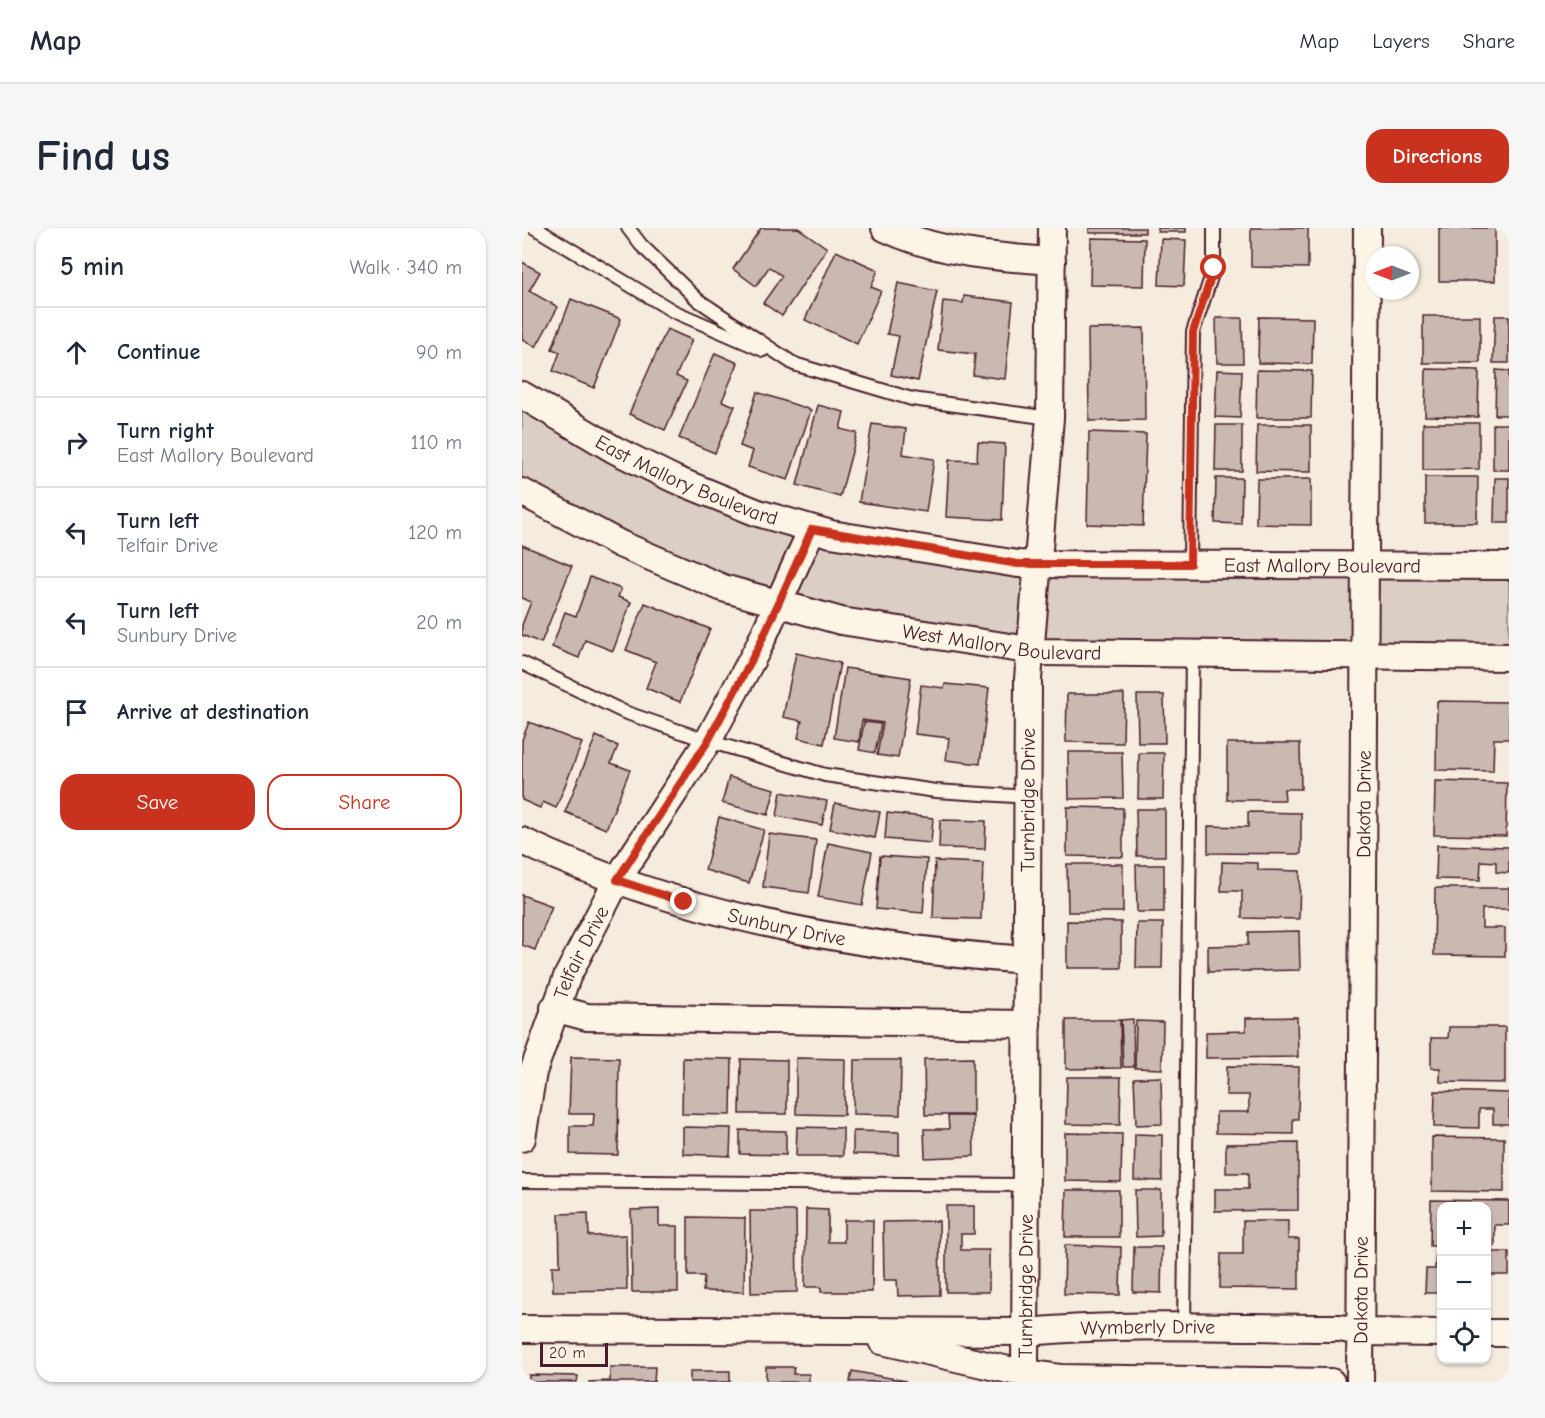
<!DOCTYPE html>
<html lang="en">
<head>
<meta charset="utf-8">
<style>
	body { margin:0; font-family:"Comic Neue",sans-serif; background:#f6f6f7; color:#1f2937 }
	.controls { position:absolute; right:18px; bottom:18px; display:grid; overflow:hidden; border-radius:12px; box-shadow:0 2px 4px #0004 }
	.controls button { width:54px; height:54px; display:grid; place-items:center; padding:0; border:0; border-bottom:2px solid #e0e1e3; background:#fff; color:#1f2937; font:30px sans-serif }
	.compass { position:absolute; left:843px; top:18px; width:54px; height:54px; border-radius:50%; background:#fff; box-shadow:0 2px 4px #0004; rotate:270deg }
	.scale { position:absolute; left:18px; bottom:15px; width:68px; box-sizing:border-box; padding-left:6px; border:3px solid #4a1f2b; border-top:0; font-size:16px; line-height:21px; white-space:nowrap; color:#4a1f2b; -webkit-text-stroke:4px #fcf5e5; paint-order:stroke }
	.stop { position:absolute; width:18px; height:18px; margin:-14px; border:4px solid #c8321e; border-radius:50%; background:#fff }
	.stop.end { background:#c8321e; border-color:#fff; box-shadow:0 2px 6px #0008 }
	.list { margin:0; padding:0; list-style:none }
	h2 { display:flex; justify-content:space-between; align-items:center; height:78px; margin:0; padding:0 24px; font-size:26px }
	h2 small { font-size:20px; font-weight:400; color:#747a83 }
	.list li { display:grid; grid-template-columns:39px 1fr auto; gap:18px; align-items:center; box-sizing:border-box; height:90px; padding:0 24px; border-top:2px solid #e0e1e3 }
	.list b { display:block; font-size:22px; white-space:nowrap }
	.list p { margin:0; font-size:20px; white-space:nowrap; color:#747a83 }
	.list em { font-size:20px; font-style:normal; color:#747a83 }
	.actions { display:flex; gap:12px; padding:18px 24px }
	.actions a { flex:1; padding:14px 0; border:2px solid #c8321e; border-radius:18px; text-align:center; font-size:21px; color:#c8321e }
	.actions .main { background:#c8321e; color:#fff }
	.icon { flex:none; width:33px; height:33px; fill:none; stroke:currentColor; stroke-width:2; stroke-linecap:round; stroke-linejoin:round }
	.map { position:relative; flex:none; width:987px; height:1154px; overflow:hidden; border-radius:18px }
	header { display:flex; align-items:center; gap:36px; box-sizing:border-box; height:84px; padding:0 30px; background:#fff; border-bottom:2px solid #e0e1e3 }
	header strong { font-size:28px }
	nav { display:flex; gap:33px; margin-inline-start:auto; font-size:21px }
	.intro { display:flex; align-items:center; justify-content:space-between; box-sizing:border-box; height:144px; padding:0 36px }
	h1 { margin:0; font-size:42px }
	.button { padding:15px 27px; border-radius:18px; background:#c8321e; color:#fff; font-size:21px; font-weight:700 }
	main { display:flex; gap:36px; padding:0 36px }
	aside { flex:1; background:#fff; border-radius:18px; box-shadow:0 2px 4px #0004 }
	.map>svg:first-child { display:block }
</style>
</head>
<body>
<header>
<strong>Map</strong>
<nav><a>Map</a><a>Layers</a><a>Share</a></nav>
</header>
<div class="intro"><h1>Find us</h1><a class="button">Directions</a></div>
<main>
<aside>
<h2>5 min<small>Walk · 340 m</small></h2>
<ul class="list">
<li><svg class="icon" aria-label="ahead" viewBox="0 0 24 24"><path d="M12 20V5M6 11l6-6 6 6"/></svg><div><b>Continue</b></div><em>90 m</em></li>
<li><svg class="icon" aria-label="right" viewBox="0 0 24 24"><path d="M7 20v-9h11M14 6l5 5-5 5"/></svg><div><b>Turn right</b><p>East Mallory Boulevard</p></div><em>110 m</em></li>
<li><svg class="icon" aria-label="left" viewBox="0 0 24 24"><path d="M17 20v-9H6M10 6l-5 5 5 5"/></svg><div><b>Turn left</b><p>Telfair Drive</p></div><em>120 m</em></li>
<li><svg class="icon" aria-label="left" viewBox="0 0 24 24"><path d="M17 20v-9H6M10 6l-5 5 5 5"/></svg><div><b>Turn left</b><p>Sunbury Drive</p></div><em>20 m</em></li>
<li><svg class="icon" aria-label="arrive" viewBox="0 0 24 24"><path d="M6 21V4h12l-3 4 3 4H6"/></svg><div><b>Arrive at destination</b></div></li>
</ul>
<div class="actions"><a class="main">Save</a><a>Share</a></div>
</aside>
<div class="map">
<svg width="987" height="1154" viewBox="0 0 987 1154">
	<rect width="100%" height="100%" fill="#f5ecde"/>
	<filter id="ink" filterUnits="userSpaceOnUse"><feTurbulence type="fractalNoise" baseFrequency=".0167" numOctaves="2"/><feDisplacementMap in="SourceGraphic" scale="12" xChannelSelector="R" yChannelSelector="G"/><feConvolveMatrix kernelMatrix="1 2 1 2 8 2 1 2 1" color-interpolation-filters="sRGB"/></filter>
	<g filter="url(#ink)">
		<!-- green -->
		<polygon fill="#dbcec4" stroke="#927678" stroke-width="1.5" points="0,175 65,213 390,329 987,346 987,419 531,415 275,374 135,323 0,252"/>
		<!-- building -->
		<g fill="#cab9b1" stroke="#4a1f2b" stroke-width="1.5">
			<polygon points="239,0 276,0 305,20 260,88 241,75 260,48 247,39 234,58 211,41"/>
			<rect x="567" y="0" width="56" height="5"/>
			<rect x="636" y="0" width="28" height="4"/>
			<polygon points="729,0 786,0 786,40 729,39"/>
			<rect x="917" y="0" width="56" height="53"/>
			<polygon points="569,10 623,11 622,58 568,57"/>
			<polygon points="639,11 664,12 662,58 637,57"/>
			<polygon points="314,23 356,42 349,59 359,63 335,116 283,92"/>
			<polygon points="0,34 18,44 7,63 36,79 14,119 0,111"/>
			<polygon points="376,55 415,63 396,153 369,147 377,108 365,106"/>
			<polygon points="442,68 491,74 483,151 451,147 453,126 416,122 421,73 441,75"/>
			<polygon points="49,71 99,91 72,160 31,143 38,124 30,121"/>
			<rect x="901" y="88" width="57" height="47"/>
			<polygon points="973,88 987,88 987,135 971,135"/>
			<polygon points="737,89 791,90 790,136 736,135"/>
			<polygon points="694,90 720,90 721,135 695,135"/>
			<polygon points="622,100 623,192 567,193 566,101"/>
			<polygon points="145,101 170,112 154,148 165,153 143,202 107,186"/>
			<polygon points="193,125 216,135 200,173 213,178 193,225 157,210"/>
			<polygon points="904,141 957,142 956,189 903,188"/>
			<polygon points="695,142 720,143 718,190 693,189"/>
			<polygon points="735,142 790,143 789,190 734,190"/>
			<polygon points="974,142 987,143 987,187 973,187"/>
			<polygon points="235,164 289,182 266,252 226,239 231,223 218,218"/>
			<polygon points="296,177 322,184 318,201 335,205 318,269 275,257"/>
			<polygon points="901,195 957,195 957,241 901,242"/>
			<polygon points="350,196 384,201 381,226 412,231 404,284 337,274"/>
			<rect x="971" y="196" width="16" height="46"/>
			<polygon points="694,197 720,197 720,243 693,243"/>
			<polygon points="735,197 789,197 789,244 734,243"/>
			<polygon points="567,204 624,206 621,298 565,296"/>
			<polygon points="456,214 483,216 480,292 424,289 427,232 455,233"/>
			<polygon points="903,249 956,249 955,295 903,295"/>
			<polygon points="694,250 720,250 719,296 693,295"/>
			<polygon points="973,250 987,250 987,295 972,295"/>
			<polygon points="735,251 789,251 789,297 734,296"/>
			<polygon points="0,317 50,338 19,415 0,407 0,397 9,374 0,370"/>
			<polygon points="68,349 99,361 96,369 109,374 91,423 63,412 57,430 30,419 43,384 54,388"/>
			<polygon points="123,375 188,401 158,474 124,460 134,434 104,422"/>
			<polygon points="274,425 318,435 302,516 276,510 280,493 261,489"/>
			<polygon points="323,440 389,450 376,530 355,527 361,495 340,492 337,514 312,510"/>
			<polygon points="423,456 467,460 458,536 424,532 427,510 393,506 399,457 422,460"/>
			<polygon points="545,466 602,466 601,515 544,514"/>
			<polygon points="615,467 642,467 643,515 616,515"/>
			<polygon points="915,473 987,474 987,511 972,511 971,543 914,542"/>
			<polygon points="7,494 60,515 34,580 21,574 18,580 0,572 0,512"/>
			<polygon points="342,494 359,496 353,525 337,522"/>
			<polygon points="74,508 96,518 89,535 108,542 84,601 43,584"/>
			<polygon points="705,515 778,515 779,561 762,561 763,572 705,572"/>
			<polygon points="546,524 600,524 601,570 547,571"/>
			<polygon points="617,525 642,525 641,571 616,571"/>
			<polygon points="207,549 253,561 246,587 200,575"/>
			<polygon points="913,553 985,555 984,608 912,607"/>
			<polygon points="259,564 305,573 300,597 255,588"/>
			<polygon points="313,575 358,584 353,610 308,601"/>
			<polygon points="545,579 601,580 601,629 545,628"/>
			<polygon points="614,581 643,581 643,628 615,628"/>
			<polygon points="726,584 779,585 779,626 686,625 686,598 726,599"/>
			<polygon points="365,585 411,590 409,615 363,611"/>
			<polygon points="197,589 242,602 227,655 183,642"/>
			<polygon points="418,592 464,593 463,621 417,620"/>
			<polygon points="247,606 294,612 287,665 241,659"/>
			<polygon points="306,615 350,624 340,677 296,669"/>
			<polygon points="915,617 987,619 987,645 974,644 974,634 959,633 958,652 914,651"/>
			<polygon points="358,628 405,631 401,685 354,681"/>
			<polygon points="413,633 461,635 459,691 411,690"/>
			<polygon points="700,634 736,635 736,642 778,643 777,691 720,690 720,663 699,663"/>
			<polygon points="545,636 601,636 601,684 546,684"/>
			<polygon points="614,637 642,637 642,684 615,684"/>
			<polygon points="913,660 987,660 987,681 960,681 960,700 983,700 983,728 912,727"/>
			<polygon points="0,667 30,678 13,722 0,717"/>
			<polygon points="545,693 599,694 599,740 545,740"/>
			<polygon points="615,695 641,695 640,740 614,740"/>
			<polygon points="777,703 778,742 686,744 686,718 726,717 726,704"/>
			<polygon points="775,789 776,829 684,830 684,804 724,803 724,790"/>
			<polygon points="611,791 612,839 601,839 599,792"/>
			<polygon points="544,792 598,792 599,840 544,841"/>
			<polygon points="614,793 641,794 640,841 613,840"/>
			<polygon points="927,799 983,799 983,855 918,854 918,840 909,840 909,810 926,810"/>
			<polygon points="49,829 97,830 96,927 48,926 48,898 71,898 72,886 47,886"/>
			<polygon points="161,830 210,831 209,887 160,886"/>
			<polygon points="274,830 323,831 322,887 274,886"/>
			<polygon points="451,830 451,887 403,887 402,831"/>
			<polygon points="219,831 265,832 265,886 218,886"/>
			<polygon points="332,832 379,832 378,887 331,886"/>
			<polygon points="705,838 777,839 776,891 771,891 771,906 694,905 694,884 727,884 727,867 704,867"/>
			<polygon points="545,849 599,849 598,897 544,896"/>
			<polygon points="639,849 640,896 614,897 612,850"/>
			<polygon points="913,863 987,865 987,896 971,896 971,881 957,881 957,900 912,899"/>
			<polygon points="426,888 451,888 452,928 403,930 402,901 427,901"/>
			<polygon points="161,899 209,900 208,928 161,926"/>
			<polygon points="275,899 321,900 321,928 274,928"/>
			<polygon points="218,902 264,903 264,927 218,926"/>
			<polygon points="331,903 377,904 377,927 331,926"/>
			<polygon points="543,905 600,906 599,954 543,953"/>
			<polygon points="613,906 640,907 640,953 612,952"/>
			<polygon points="910,909 982,910 982,964 910,963"/>
			<polygon points="776,915 776,982 693,983 693,961 726,961 726,945 704,945 704,916"/>
			<polygon points="544,962 597,962 597,1009 543,1009"/>
			<polygon points="613,962 639,962 639,1008 614,1009"/>
			<polygon points="909,972 987,973 987,997 973,997 973,1018 964,1018 964,978 920,978 920,1018 908,1018"/>
			<polygon points="424,978 452,978 452,1006 439,1006 439,1022 467,1022 467,1064 424,1064"/>
			<polygon points="137,981 137,998 156,998 156,1064 110,1064 109,982"/>
			<polygon points="284,981 306,982 306,1014 322,1014 322,992 351,992 350,1064 299,1064 299,1059 283,1059"/>
			<polygon points="228,983 274,983 275,1064 229,1065"/>
			<polygon points="66,985 67,1008 104,1007 105,1062 31,1063 30,1038 38,1038 37,986"/>
			<polygon points="166,989 223,990 222,1064 181,1063 182,1048 166,1048"/>
			<polygon points="417,993 418,1067 376,1068 375,1052 362,1052 361,994"/>
			<polygon points="721,993 766,993 766,1011 777,1011 777,1061 698,1060 699,1026 721,1026"/>
			<polygon points="543,1017 599,1019 598,1067 542,1066"/>
			<polygon points="612,1019 640,1019 639,1065 611,1064"/>
			<polygon points="914,1023 920,1023 920,1065 903,1065 904,1041 913,1041"/>
			<rect x="964" y="1024" width="23" height="23"/>
			<polygon points="88,1139 133,1139 132,1154 66,1154 88,1153"/>
			<polygon points="244,1139 272,1139 271,1146 287,1146 287,1154 221,1154 244,1154"/>
			<rect x="168" y="1143" width="40" height="11"/>
			<polygon points="330,1143 384,1153 328,1154"/>
			<polygon points="7,1147 56,1148 55,1154 7,1154"/>
		</g>
		<g fill="none" stroke-linecap="round" stroke-linejoin="round">
			<defs>
				<g id="service">
					<polyline points="13,0 151,83 241,122"/>
					<polyline points="106,0 119,17 176,72 272,136 390,171 528,190"/>
					<polyline points="668,336 671,104 692,40 692,0"/>
					<polyline points="0,435 102,484 186,513 303,547 414,563 506,569"/>
					<polyline points="0,953 505,957"/>
					<polyline points="662,1099 670,427"/>
				</g>
				<g id="minor">
					<path d="M363,0C415,25 473,29 530,33"/>
					<path id="s1" d="M0,167L93,222L152,251L236,285L309,306L496,336L987,338"/>
					<path id="s2" d="M0,264L98,316L201,360L319,393L519,424L987,429"/>
					<path id="s3" d="M0,613C157,687 333,720 505,732"/>
					<polyline points="32,780 65,789 505,796"/>
					<path id="s4" d="M0,910L11,844L45,749L95,652L186,513L236,420L290,301"/>
					<path id="s5" d="M0,1101L504,1104C608,1094 713,1100 818,1100L838,1104L920,1105"/>
					<polyline points="964,1105 987,1105"/>
					<polyline points="360,1113 491,1143 539,1150 809,1154"/>
					<path id="s6" d="M503,1145L506,451L528,190L530,0"/>
					<path id="s7" d="M838,1154L845,0"/>
				</g>
			</defs>
			<!-- service casing -->
			<use href="#service" stroke="#4a1f2b" stroke-width="16"/>
			<!-- minor casing -->
			<use href="#minor" stroke="#4a1f2b" stroke-width="30"/>
			<!-- service -->
			<use href="#service" stroke="#fcf5e5" stroke-width="12"/>
			<!-- minor -->
			<use href="#minor" stroke="#fcf5e5" stroke-width="26"/>
		</g>
	</g>
	<g fill="none" stroke-linecap="round" stroke-linejoin="round" filter="url(#ink)">
		<!-- route -->
		<polyline stroke="#c8321e" stroke-width="8" points="162,674 95,652 186,513 236,420 290,301 496,336 668,336 671,104 692,40"/>
	</g>
	<g text-anchor="middle" dominant-baseline="central" stroke-width="4.5" stroke-linejoin="round" paint-order="stroke">
		<!-- street labels -->
		<g font-size="20" fill="#4a1f2b" stroke="#fcf5e5">
			<text stroke="none"><textPath href="#s1" startOffset="186">East Mallory Boulevard</textPath></text>
			<text stroke="none"><textPath href="#s1" startOffset="834">East Mallory Boulevard</textPath></text>
			<text stroke="none"><textPath href="#s2" startOffset="508">West Mallory Boulevard</textPath></text>
			<text stroke="none"><textPath href="#s6" startOffset="573">Turnbridge Drive</textPath></text>
			<text stroke="none"><textPath href="#s7" startOffset="578">Dakota Drive</textPath></text>
			<text stroke="none"><textPath href="#s3" startOffset="279">Sunbury Drive</textPath></text>
			<text stroke="none"><textPath href="#s4" startOffset="196">Telfair Drive</textPath></text>
			<text stroke="none"><textPath href="#s6" startOffset="87">Turnbridge Drive</textPath></text>
			<text stroke="none"><textPath href="#s7" startOffset="92">Dakota Drive</textPath></text>
			<text stroke="none"><textPath href="#s5" startOffset="626">Wymberly Drive</textPath></text>
		</g>
	</g>
</svg>
<div class="controls">
<button>+</button>
<button>−</button>
<button><svg class="icon" aria-label="locate" viewBox="0 0 24 24"><circle cx="12" cy="12" r="6"/><path d="M12 2v4M12 18v4M2 12h4M18 12h4"/></svg></button>
</div>
<svg class="compass" viewBox="-18 -18 36 36"><path d="M0-13l5 13h-10z" fill="#e53935"/><path d="M0 13l5-13h-10z" fill="#747a83"/></svg>
<div class="scale">20 m</div>
<div class="stop" style="left:692px;top:40px"></div>
<div class="stop end" style="left:162px;top:674px"></div>
</div>
</main>
</body>
</html>
